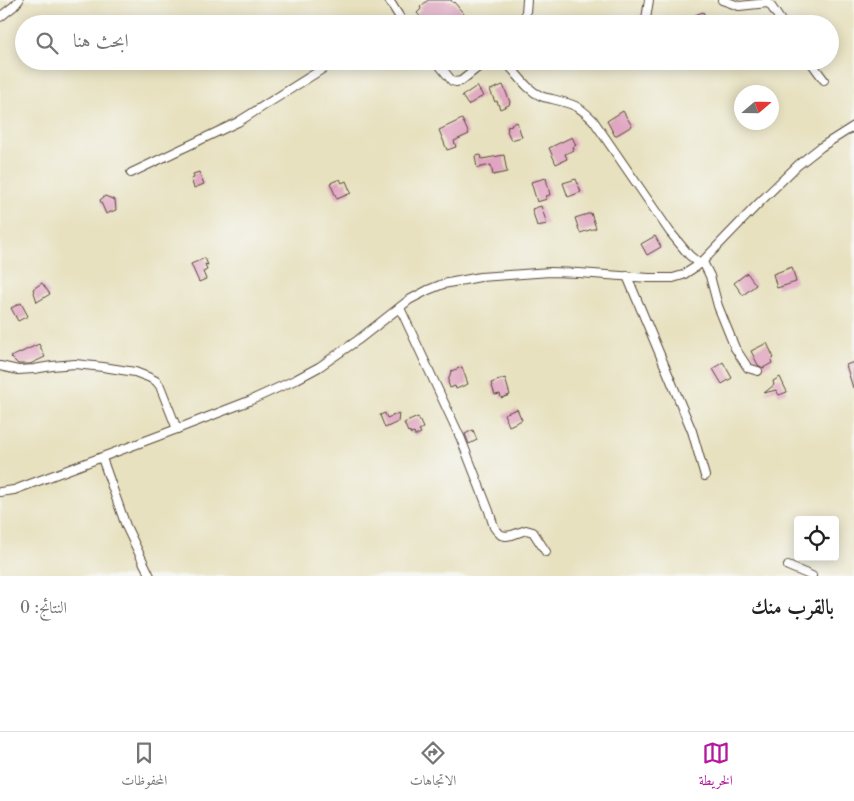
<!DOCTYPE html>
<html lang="ar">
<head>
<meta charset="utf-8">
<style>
	body { margin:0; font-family:"Libre Caslon Text",Amiri,serif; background:#f2f2f2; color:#222; direction:rtl }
	.controls { position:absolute; right:15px; bottom:15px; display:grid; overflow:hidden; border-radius:5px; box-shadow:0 2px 12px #0003 }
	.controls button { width:45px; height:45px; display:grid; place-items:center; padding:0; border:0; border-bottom:1px solid #e0e0e0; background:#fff; color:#222; font:25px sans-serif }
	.compass { position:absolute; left:734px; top:85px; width:45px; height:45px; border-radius:50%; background:#fff; box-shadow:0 2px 12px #0003; rotate:70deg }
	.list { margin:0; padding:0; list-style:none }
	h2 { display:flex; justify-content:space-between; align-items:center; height:65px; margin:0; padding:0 20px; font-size:21px }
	h2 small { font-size:16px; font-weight:400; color:#767676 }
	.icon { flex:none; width:28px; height:28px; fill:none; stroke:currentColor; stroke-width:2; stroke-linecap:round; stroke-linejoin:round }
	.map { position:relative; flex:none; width:854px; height:576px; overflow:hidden; direction:ltr }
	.search { position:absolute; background:#fff; box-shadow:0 2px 12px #0003; left:15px; right:15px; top:15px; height:55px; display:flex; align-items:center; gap:12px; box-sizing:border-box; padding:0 18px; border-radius:28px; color:#767676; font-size:19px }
	.sheet { height:155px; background:#fff }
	nav { display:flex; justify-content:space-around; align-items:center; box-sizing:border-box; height:70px; border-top:1px solid #e0e0e0; background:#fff; font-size:14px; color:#767676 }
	nav a { display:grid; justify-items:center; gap:2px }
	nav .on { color:#b5179e }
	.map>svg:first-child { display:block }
</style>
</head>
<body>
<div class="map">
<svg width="854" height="576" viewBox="0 0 854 576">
	<rect width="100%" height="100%" fill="#f6f6f2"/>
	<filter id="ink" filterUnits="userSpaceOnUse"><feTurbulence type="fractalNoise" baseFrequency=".02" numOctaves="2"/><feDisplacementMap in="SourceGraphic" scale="10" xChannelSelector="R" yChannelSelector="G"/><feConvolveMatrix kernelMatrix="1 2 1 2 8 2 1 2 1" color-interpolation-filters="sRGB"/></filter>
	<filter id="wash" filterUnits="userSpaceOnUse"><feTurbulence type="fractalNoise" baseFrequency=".0096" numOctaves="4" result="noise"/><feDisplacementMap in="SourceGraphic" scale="20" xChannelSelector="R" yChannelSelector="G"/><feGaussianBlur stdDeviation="1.12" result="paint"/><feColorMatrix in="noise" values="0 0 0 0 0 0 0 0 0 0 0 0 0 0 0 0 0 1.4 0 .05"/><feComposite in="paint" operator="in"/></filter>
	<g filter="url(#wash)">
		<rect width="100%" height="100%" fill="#e7e1bf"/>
		<g id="blocks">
			<!-- building -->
			<g fill="#e0a5c0">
				<polygon points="428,0 451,0 453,3 454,2 472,24 419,24 423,20 417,13 421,9 420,7"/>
				<polygon points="703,12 705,16 706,15 708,20 706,21 707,24 683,24 694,19 692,16"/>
				<polygon points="503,85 510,102 509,105 500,109 497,101 495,102 490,90"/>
				<polygon points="477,86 483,96 468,105 462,96"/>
				<polygon points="623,111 632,126 615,136 607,121"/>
				<polygon points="462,119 469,134 454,141 456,147 447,150 439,130"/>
				<polygon points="517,122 522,137 511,140 507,131 508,130 507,127 512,126 511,124"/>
				<polygon points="572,137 576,145 573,147 574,150 565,154 567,159 556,164 549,148"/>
				<polygon points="481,155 482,159 504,155 507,172 493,175 491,165 477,168 475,156"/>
				<polygon points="199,172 204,184 194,188 191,179 194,178 193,174"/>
				<polygon points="546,178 550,195 546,196 547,199 537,202 531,182"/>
				<polygon points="340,179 342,183 346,181 351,193 337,199 330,183"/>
				<polygon points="576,179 581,192 568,197 563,183"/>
				<polygon points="105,196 115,200 116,210 106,214 100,200"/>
				<polygon points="541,206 547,224 537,226 532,209"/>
				<polygon points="591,213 596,228 580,233 575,218"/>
				<polygon points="655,236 661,247 647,255 641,244"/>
				<polygon points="205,258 208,265 205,264 207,270 203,272 206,279 199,282 191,264"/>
				<polygon points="792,267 796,282 777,288 773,274"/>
				<polygon points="747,273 756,285 743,295 734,283"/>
				<polygon points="42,283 50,294 37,302 33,289"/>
				<polygon points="21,303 28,316 18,321 11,308"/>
				<polygon points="767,343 774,358 771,360 772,363 763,368 758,365 751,351"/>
				<polygon points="39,344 45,357 30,364 18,364 11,357"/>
				<polygon points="723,362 732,378 722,384 713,369"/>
				<polygon points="854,362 854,388 853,388 846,365"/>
				<polygon points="462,367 468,384 456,389 455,386 450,388 448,382 451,371"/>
				<polygon points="780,377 787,392 779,395 776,390 764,393 774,385 773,381"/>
				<polygon points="505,378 510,395 501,398 500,394 495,395 491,383"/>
				<polygon points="517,409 522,420 509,426 504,414"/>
				<polygon points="385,413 387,418 399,413 398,422 385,428 380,415"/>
				<polygon points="418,417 423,428 419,430 421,433 415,436 414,433 411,434 409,431 408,432 404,423"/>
				<polygon points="473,430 477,440 469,444 465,434"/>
			</g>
		</g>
	</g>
	<g filter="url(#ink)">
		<use href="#blocks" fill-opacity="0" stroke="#554536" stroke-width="1"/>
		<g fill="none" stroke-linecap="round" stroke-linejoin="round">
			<defs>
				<g id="minor">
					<polyline points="389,0 404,24"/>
					<polyline points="722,0 739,6 768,3"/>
					<polyline points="767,0 783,24"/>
					<polyline points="0,17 14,6 19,0"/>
					<polyline points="646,19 649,0"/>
					<polyline points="525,24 527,0"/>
					<polyline points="436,61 452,81 456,82 461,81 486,61"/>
					<path d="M504,61C517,72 525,89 541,96C545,98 549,98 552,99C573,104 578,105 593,120L670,232L689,255L700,264"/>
					<polyline points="810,61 824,80"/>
					<polyline points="131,173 238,122 335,61"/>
					<polyline points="703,262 710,276 718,306 735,348 748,368 758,371"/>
					<polyline points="627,276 692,431 705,476"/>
					<polyline points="400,308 461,439 489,511 494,527 497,531 501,535 506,536 512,535 526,530 533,532 546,552"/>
					<polyline points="0,366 18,370 34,369 52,366 75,364 103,367 135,372 148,377 156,381 160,386 177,429"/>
					<polyline points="102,458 126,526 150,576"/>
					<polyline points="0,492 14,490 177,429 249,401 295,380 319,367 358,340 409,300 428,290 443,284 480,277 550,272 579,273 649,278 673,278 683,275 700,264 758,204 798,165 821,147 854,126"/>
					<polyline points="788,566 812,576"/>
				</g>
			</defs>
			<!-- minor casing -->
			<use href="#minor" stroke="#554536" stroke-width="10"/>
			<!-- minor -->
			<use href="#minor" stroke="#fff" stroke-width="8"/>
		</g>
	</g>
</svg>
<div class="controls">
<button><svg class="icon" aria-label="locate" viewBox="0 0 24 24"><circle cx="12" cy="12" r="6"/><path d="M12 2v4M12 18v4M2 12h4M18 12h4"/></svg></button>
</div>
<svg class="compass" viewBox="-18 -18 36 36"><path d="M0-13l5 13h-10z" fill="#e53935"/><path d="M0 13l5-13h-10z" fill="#767676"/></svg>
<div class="search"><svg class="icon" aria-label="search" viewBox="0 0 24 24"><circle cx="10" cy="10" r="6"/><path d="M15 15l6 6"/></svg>ابحث هنا</div>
</div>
<section class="sheet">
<h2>بالقرب منك<small>النتائج: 0</small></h2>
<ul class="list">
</ul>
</section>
<nav>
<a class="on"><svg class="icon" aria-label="map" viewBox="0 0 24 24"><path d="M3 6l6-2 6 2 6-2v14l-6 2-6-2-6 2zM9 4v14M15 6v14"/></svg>الخريطة</a>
<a><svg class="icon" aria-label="directions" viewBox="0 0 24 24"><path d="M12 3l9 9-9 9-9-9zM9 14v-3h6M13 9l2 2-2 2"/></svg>الاتجاهات</a>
<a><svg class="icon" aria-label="saved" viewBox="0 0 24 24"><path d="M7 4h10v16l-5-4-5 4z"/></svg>المحفوظات</a>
</nav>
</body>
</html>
